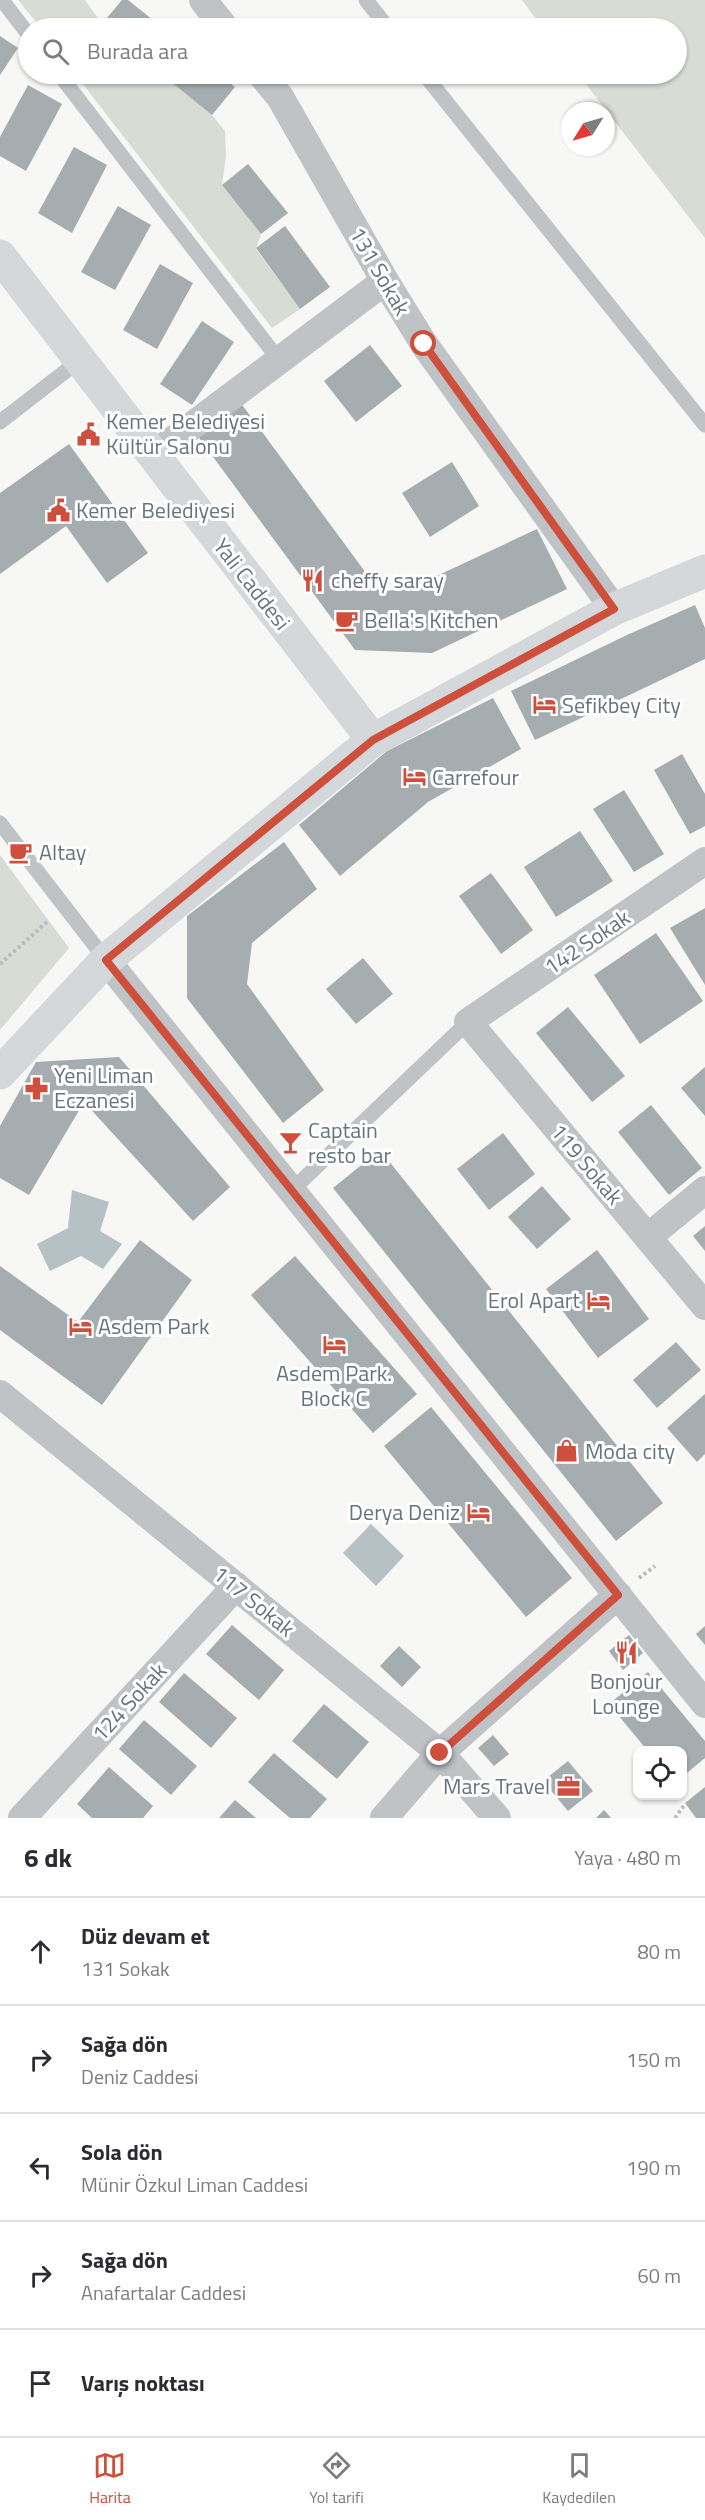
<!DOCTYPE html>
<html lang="tr">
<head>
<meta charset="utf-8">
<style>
	body { margin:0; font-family:"Titillium Web",sans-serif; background:#f7f7f7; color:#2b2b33 }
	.controls { position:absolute; right:18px; bottom:18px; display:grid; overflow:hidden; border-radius:12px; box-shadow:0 2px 4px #0004 }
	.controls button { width:54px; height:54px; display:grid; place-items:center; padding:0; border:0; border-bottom:2px solid #e1e1e2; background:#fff; color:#2b2b33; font:30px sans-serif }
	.compass { position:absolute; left:561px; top:102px; width:54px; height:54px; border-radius:50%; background:#fff; box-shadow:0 2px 4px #0004; rotate:233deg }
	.stop { position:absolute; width:18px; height:18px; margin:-14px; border:4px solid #cf4f3d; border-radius:50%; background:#fff }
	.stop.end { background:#cf4f3d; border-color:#fff; box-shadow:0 2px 6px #0008 }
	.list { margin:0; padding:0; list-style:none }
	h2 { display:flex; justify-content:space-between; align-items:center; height:78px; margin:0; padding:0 24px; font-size:26px }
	h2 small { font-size:20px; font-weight:400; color:#7c7c81 }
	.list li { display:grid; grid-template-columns:39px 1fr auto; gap:18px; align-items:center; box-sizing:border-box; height:108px; padding:0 24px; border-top:2px solid #e1e1e2 }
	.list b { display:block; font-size:22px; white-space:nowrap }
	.list p { margin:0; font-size:20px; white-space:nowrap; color:#7c7c81 }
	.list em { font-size:20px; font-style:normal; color:#7c7c81 }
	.icon { flex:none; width:33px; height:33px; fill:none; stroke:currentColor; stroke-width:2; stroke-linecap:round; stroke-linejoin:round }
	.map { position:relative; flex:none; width:705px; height:1818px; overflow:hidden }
	.search { position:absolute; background:#fff; box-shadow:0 2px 4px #0004; left:18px; right:18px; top:18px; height:66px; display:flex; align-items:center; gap:15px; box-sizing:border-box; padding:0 21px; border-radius:33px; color:#7c7c81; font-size:22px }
	.sheet { height:618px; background:#fff }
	nav { display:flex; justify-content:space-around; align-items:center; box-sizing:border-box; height:84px; border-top:2px solid #e1e1e2; background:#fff; font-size:16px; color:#7c7c81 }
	nav a { display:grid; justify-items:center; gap:3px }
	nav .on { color:#cf4f3d }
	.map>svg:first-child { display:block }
</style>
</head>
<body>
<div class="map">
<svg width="705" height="1818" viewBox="0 0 705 1818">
	<rect width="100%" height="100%" fill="#f7f7f5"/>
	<!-- green -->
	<g fill="#d8dcd5">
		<polygon points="18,0 85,0 105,28 41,28"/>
		<polygon points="522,0 705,0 705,238 578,74 676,74 676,28 543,28"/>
		<polygon points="75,74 161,74 212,115 225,131 226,156 222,185 261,234 256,249 300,309 272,328"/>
		<polygon points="0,855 69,948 0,1030"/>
	</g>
	<!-- water -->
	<g fill="#b5c1c4">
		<polygon points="72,1190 109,1202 100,1231 122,1244 103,1269 81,1256 50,1271 37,1244 68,1228"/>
		<polygon points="371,1524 404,1556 376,1586 343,1553"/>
	</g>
	<!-- building -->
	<g fill="#a5adb1">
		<polygon points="122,0 128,0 163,28 105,28 101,25"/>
		<polygon points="0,36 18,48 0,75"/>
		<polygon points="161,74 218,74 235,87 212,115"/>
		<polygon points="28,85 62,104 26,171 0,156 0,137"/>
		<polygon points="74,147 107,165 72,233 38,213"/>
		<polygon points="248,164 288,213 261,234 222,185"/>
		<polygon points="118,206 151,225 115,290 81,272"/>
		<polygon points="285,226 330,287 300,309 256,248"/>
		<polygon points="160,264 193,283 157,349 123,330"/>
		<polygon points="202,321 234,342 192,405 160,384"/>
		<polygon points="370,345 402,386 356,422 324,381"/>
		<polygon points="240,402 380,592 413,587 537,529 567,589 432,653 355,650 197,435"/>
		<polygon points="69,444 148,553 107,583 66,526 0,574 0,493"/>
		<polygon points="452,462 479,506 430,537 402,493"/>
		<polygon points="695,605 705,628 705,659 535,740 511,691 627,635"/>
		<polygon points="493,698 521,749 428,802 340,876 299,825 387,751"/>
		<polygon points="682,754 705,794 705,826 690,834 654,770"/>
		<polygon points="624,790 664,854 634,872 593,809"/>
		<polygon points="580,831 613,881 556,917 524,867"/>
		<polygon points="284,842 317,889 252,943 247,984 324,1090 283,1123 187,998 187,916"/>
		<polygon points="491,873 533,930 501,954 459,896"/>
		<polygon points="705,908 705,985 670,928"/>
		<polygon points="656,933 703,1001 640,1044 594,975"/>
		<polygon points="363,958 393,994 356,1024 326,989"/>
		<polygon points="568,1007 625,1076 592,1102 536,1033"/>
		<polygon points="119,1057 230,1187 193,1221 84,1102 29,1195 0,1178 0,1126 36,1062"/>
		<polygon points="705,1067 705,1116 681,1088"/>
		<polygon points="651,1105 702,1168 669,1195 618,1132"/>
		<polygon points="503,1133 535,1174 489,1210 457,1169"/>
		<polygon points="380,1150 663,1503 616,1541 333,1188"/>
		<polygon points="542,1186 571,1219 537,1249 508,1217"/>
		<polygon points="705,1226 705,1251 693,1236"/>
		<polygon points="140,1240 192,1280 102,1405 0,1330 0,1266 78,1322"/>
		<polygon points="597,1250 649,1319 598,1358 546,1289"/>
		<polygon points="295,1256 417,1394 373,1433 251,1295"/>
		<polygon points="676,1342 701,1370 657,1408 633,1380"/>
		<polygon points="705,1394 705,1454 697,1462 667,1428"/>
		<polygon points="431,1407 572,1578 526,1617 384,1446"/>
		<polygon points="232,1625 284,1670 259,1700 206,1654"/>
		<polygon points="705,1626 705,1645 696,1634"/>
		<polygon points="629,1635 643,1653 623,1670 609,1651"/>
		<polygon points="399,1646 421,1667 402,1687 380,1666"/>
		<polygon points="648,1672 705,1741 705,1758 682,1777 682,1750 647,1750 609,1704"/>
		<polygon points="184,1673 237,1718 211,1748 159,1702"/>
		<polygon points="324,1704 369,1742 337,1779 292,1741"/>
		<polygon points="144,1720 197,1766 171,1795 119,1749"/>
		<polygon points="493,1735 509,1754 494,1766 478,1748"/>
		<polygon points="274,1753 327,1799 310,1818 290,1818 248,1782"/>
		<polygon points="568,1761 593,1791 568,1811 543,1781"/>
		<polygon points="109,1767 153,1806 143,1818 92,1818 77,1804"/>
		<polygon points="705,1787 705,1818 696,1818 685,1803"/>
		<polygon points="235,1800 256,1818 219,1818"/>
		<polygon points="604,1810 611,1818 596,1818"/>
	</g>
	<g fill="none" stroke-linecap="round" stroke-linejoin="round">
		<!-- path -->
		<g stroke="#b9bcbe" stroke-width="4" stroke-dasharray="3 3" stroke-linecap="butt">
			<polyline points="0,964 48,921"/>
			<polyline points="639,1578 655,1566"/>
			<polyline points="675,1818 685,1804"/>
		</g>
		<!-- lane -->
		<g stroke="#bfc3c6" stroke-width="15">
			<polyline points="2,0 28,34"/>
			<polyline points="366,0 388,28"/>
			<polyline points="59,74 279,360"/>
			<polyline points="424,74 705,425"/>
			<polyline points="0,422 80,360"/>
			<polyline points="0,823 106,960"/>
			<polyline points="292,1190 468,1022"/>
		</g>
		<!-- street -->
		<g stroke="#bfc3c6" stroke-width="28">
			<polyline points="203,0 225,28"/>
			<polyline points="261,74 280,97 385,281 424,344 614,609"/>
			<polyline points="153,455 385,281"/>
			<polyline points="705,861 468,1022 705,1306"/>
			<polyline points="106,960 705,1704"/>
			<polyline points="648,1237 705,1190"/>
			<polyline points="0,1394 440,1753 497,1818"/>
			<polyline points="22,1818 236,1586"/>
			<polyline points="384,1818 440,1753 618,1595"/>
		</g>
		<!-- secondary -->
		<g stroke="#d4d8db" stroke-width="33">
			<polyline points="0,256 373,740"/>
			<polyline points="0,1073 106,960 373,740 614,609 705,571"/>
		</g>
	</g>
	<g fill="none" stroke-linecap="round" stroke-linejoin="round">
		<!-- route -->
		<polyline stroke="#cf4f3d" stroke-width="8" points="424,344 614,609 373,740 106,960 618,1595 440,1753"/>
	</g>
	<!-- icons -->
	<defs>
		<symbol id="civic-bare" viewBox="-9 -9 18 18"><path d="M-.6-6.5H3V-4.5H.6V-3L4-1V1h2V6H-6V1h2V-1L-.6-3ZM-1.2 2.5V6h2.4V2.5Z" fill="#cf4f3d" stroke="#fff" stroke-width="2.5" paint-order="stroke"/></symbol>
		<symbol id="restaurant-bare" viewBox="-9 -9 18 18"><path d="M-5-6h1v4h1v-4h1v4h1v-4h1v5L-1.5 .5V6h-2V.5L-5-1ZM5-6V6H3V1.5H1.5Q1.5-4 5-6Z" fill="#cf4f3d" stroke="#fff" stroke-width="2.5" paint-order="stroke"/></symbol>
		<symbol id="cafe-bare" viewBox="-9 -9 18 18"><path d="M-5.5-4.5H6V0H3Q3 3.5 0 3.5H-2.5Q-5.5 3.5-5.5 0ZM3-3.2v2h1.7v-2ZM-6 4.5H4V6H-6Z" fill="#cf4f3d" stroke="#fff" stroke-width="2.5" paint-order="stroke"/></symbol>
		<symbol id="hotel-bare" viewBox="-9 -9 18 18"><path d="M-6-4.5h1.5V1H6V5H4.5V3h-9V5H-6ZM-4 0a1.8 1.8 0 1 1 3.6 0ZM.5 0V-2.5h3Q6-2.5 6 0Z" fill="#cf4f3d" stroke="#fff" stroke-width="2.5" paint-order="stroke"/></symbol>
		<symbol id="pharmacy-bare" viewBox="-9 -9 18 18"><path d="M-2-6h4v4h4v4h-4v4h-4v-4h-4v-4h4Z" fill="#cf4f3d" stroke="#fff" stroke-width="2.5" paint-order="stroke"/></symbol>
		<symbol id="bar-bare" viewBox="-9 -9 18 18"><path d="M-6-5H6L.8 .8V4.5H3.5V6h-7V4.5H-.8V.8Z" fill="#cf4f3d" stroke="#fff" stroke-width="2.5" paint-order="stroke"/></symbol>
		<symbol id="shop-bare" viewBox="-9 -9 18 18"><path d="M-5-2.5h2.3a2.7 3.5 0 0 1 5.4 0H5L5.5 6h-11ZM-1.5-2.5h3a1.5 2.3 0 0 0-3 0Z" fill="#cf4f3d" stroke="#fff" stroke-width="2.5" paint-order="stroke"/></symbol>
		<symbol id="office-bare" viewBox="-9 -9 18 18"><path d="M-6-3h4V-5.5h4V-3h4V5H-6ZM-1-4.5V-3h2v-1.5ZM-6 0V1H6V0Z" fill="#cf4f3d" stroke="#fff" stroke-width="2.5" paint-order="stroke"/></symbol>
	</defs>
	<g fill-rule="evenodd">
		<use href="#civic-bare" x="72" y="418" width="33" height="33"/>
		<use href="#civic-bare" x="42" y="494" width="33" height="33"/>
		<use href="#restaurant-bare" x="296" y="564" width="33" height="33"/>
		<use href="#cafe-bare" x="330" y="604" width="33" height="33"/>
		<use href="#hotel-bare" x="528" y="688" width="33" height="33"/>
		<use href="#hotel-bare" x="398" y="760" width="33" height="33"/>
		<use href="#cafe-bare" x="4" y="836" width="33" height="33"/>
		<use href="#pharmacy-bare" x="20" y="1072" width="33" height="33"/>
		<use href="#bar-bare" x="274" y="1126" width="33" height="33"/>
		<use href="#hotel-bare" x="582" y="1284" width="33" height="33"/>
		<use href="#hotel-bare" x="64" y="1310" width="33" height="33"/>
		<use href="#hotel-bare" x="318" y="1328" width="33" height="33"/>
		<use href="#shop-bare" x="550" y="1434" width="33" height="33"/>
		<use href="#hotel-bare" x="462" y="1496" width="33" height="33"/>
		<use href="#restaurant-bare" x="610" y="1636" width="33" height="33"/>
		<use href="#office-bare" x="552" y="1770" width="33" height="33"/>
	</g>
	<g text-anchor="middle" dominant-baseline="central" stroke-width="6" stroke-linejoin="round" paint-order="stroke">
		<!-- street labels -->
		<g font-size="22" fill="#66757d" stroke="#fff">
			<text transform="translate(380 271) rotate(60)">131 Sokak</text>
			<text transform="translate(252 584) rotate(52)">Yali Caddesi</text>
			<text transform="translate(587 942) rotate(-34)">142 Sokak</text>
			<text transform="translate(587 1164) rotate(50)">119 Sokak</text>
			<text transform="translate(254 1601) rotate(39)">117 Sokak</text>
			<text transform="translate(129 1702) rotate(-47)">124 Sokak</text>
		</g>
		<!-- poi labels -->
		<g font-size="22" fill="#66757d" stroke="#fff" text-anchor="start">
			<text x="106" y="421">Kemer Belediyesi<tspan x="106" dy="25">Kültür Salonu</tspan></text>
			<text x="76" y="510">Kemer Belediyesi</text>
			<text x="331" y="580">cheffy saray</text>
			<text x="364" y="620">Bella's Kitchen</text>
			<text x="562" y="705">Sefikbey City</text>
			<text x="432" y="777">Carrefour</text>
			<text x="39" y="852">Altay</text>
			<text x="54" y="1075">Yeni Liman<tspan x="54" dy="25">Eczanesi</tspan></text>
			<text x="308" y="1130">Captain<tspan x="308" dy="25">resto bar</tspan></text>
			<text x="580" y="1300" text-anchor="end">Erol Apart</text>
			<text x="98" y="1326">Asdem Park</text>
			<text x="334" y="1373" text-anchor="middle">Asdem Park.<tspan x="334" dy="25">Block C</tspan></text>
			<text x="585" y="1451">Moda city</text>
			<text x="460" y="1512" text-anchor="end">Derya Deniz</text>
			<text x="626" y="1681" text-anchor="middle">Bonjour<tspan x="626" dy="25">Lounge</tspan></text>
			<text x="550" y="1786" text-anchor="end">Mars Travel</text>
		</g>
	</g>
</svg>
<div class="controls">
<button><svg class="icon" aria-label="locate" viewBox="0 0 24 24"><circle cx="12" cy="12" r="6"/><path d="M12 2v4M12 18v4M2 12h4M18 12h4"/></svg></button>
</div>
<svg class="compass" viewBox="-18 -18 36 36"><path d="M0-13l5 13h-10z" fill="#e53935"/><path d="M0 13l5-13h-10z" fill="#7c7c81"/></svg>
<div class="stop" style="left:424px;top:344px"></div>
<div class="stop end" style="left:440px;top:1753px"></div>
<div class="search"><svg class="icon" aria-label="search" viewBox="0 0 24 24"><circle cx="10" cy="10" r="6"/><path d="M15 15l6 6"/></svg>Burada ara</div>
</div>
<section class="sheet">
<h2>6 dk<small>Yaya · 480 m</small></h2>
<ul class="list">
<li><svg class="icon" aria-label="ahead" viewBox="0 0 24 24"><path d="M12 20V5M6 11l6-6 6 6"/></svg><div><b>Düz devam et</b><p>131 Sokak</p></div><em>80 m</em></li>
<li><svg class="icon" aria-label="right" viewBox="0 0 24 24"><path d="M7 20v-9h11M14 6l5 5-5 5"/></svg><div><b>Sağa dön</b><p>Deniz Caddesi</p></div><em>150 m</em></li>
<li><svg class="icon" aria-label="left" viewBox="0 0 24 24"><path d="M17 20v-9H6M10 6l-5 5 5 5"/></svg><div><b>Sola dön</b><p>Münir Özkul Liman Caddesi</p></div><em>190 m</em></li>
<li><svg class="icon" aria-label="right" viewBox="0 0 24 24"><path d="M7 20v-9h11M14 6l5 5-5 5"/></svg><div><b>Sağa dön</b><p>Anafartalar Caddesi</p></div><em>60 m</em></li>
<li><svg class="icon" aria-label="arrive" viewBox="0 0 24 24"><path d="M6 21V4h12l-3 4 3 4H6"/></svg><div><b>Varış noktası</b></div></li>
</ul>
</section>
<nav>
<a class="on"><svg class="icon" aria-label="map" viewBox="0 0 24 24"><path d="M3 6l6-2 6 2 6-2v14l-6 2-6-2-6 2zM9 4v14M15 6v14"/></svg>Harita</a>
<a><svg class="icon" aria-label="directions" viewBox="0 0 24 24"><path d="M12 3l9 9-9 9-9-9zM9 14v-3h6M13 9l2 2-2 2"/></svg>Yol tarifi</a>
<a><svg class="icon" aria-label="saved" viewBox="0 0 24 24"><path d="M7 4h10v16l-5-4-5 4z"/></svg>Kaydedilen</a>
</nav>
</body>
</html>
